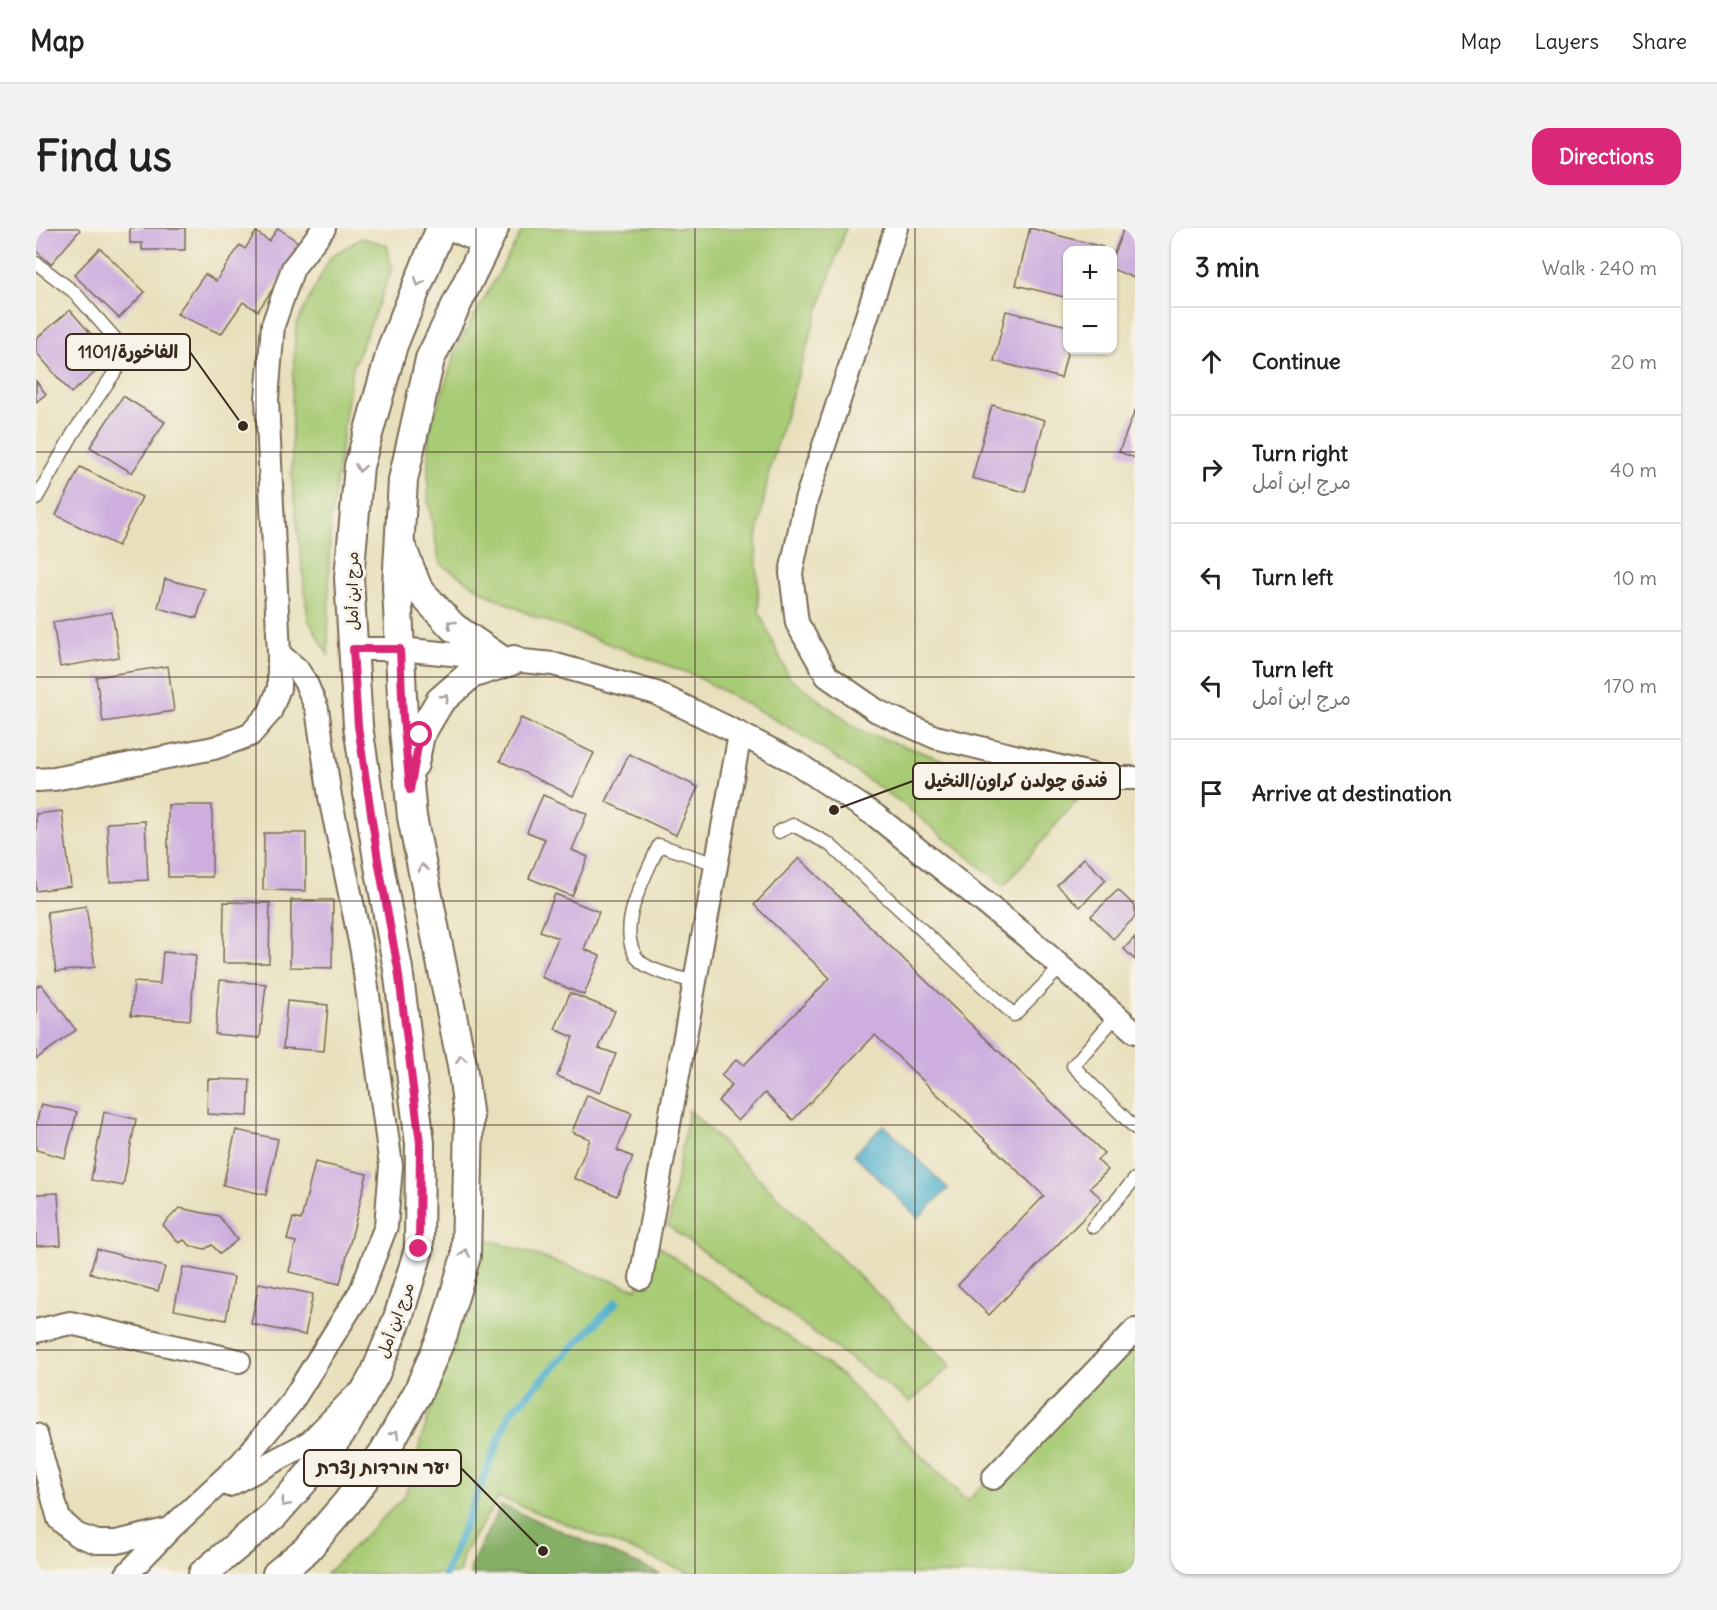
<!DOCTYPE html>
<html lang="en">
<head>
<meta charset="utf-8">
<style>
	body { margin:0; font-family:Delius,"Playpen Sans Arabic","Playpen Sans Hebrew",sans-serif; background:#f2f2f2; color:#202124 }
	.controls { position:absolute; right:18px; top:18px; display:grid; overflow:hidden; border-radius:12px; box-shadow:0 2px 4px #0004 }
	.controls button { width:54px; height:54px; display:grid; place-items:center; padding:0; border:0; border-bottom:2px solid #e0e0e0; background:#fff; color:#202124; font:30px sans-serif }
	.stop { position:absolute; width:18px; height:18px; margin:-14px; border:4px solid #db2777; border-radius:50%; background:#fff }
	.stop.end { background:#db2777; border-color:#fff; box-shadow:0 2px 6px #0008 }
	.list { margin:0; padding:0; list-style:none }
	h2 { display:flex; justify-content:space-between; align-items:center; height:78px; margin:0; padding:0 24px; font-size:26px }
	h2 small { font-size:20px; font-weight:400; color:#757577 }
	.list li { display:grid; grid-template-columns:39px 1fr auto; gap:18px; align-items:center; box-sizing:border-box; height:108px; padding:0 24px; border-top:2px solid #e0e0e0 }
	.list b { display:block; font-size:22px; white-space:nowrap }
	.list p { margin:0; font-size:20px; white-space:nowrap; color:#757577 }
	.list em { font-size:20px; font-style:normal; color:#757577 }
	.icon { flex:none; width:33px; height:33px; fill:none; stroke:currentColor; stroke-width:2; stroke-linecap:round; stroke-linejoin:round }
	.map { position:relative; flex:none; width:1099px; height:1346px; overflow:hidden; border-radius:18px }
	header { display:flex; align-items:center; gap:36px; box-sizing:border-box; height:84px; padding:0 30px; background:#fff; border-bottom:2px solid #e0e0e0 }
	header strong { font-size:28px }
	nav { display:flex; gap:33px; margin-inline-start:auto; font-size:21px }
	.intro { display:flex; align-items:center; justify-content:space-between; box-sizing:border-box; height:144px; padding:0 36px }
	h1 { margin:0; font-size:42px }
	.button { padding:15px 27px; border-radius:18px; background:#db2777; color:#fff; font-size:21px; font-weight:700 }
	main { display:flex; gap:36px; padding:0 36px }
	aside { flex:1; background:#fff; border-radius:18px; box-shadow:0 2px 4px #0004 }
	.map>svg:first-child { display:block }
</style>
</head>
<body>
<header>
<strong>Map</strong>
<nav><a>Map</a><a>Layers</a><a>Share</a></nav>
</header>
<div class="intro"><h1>Find us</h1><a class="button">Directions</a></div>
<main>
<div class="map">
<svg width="1099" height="1346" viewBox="0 0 1099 1346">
	<rect width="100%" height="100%" fill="#f7f3e8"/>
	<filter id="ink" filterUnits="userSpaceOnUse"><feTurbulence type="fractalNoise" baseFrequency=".0167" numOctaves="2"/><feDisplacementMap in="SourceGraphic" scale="12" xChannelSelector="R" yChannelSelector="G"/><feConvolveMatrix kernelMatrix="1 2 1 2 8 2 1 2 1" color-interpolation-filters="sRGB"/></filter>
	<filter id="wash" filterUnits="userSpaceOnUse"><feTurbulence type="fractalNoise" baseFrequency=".008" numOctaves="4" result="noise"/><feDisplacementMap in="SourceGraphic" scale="24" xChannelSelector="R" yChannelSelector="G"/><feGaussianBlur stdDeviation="1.35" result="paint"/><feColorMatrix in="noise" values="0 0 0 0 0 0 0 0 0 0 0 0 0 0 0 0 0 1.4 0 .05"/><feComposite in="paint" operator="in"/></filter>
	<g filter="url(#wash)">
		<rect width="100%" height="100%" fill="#e8e0bc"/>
		<!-- green -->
		<g fill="#a8cb74" stroke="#727a49" stroke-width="1.5">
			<polygon points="488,0 810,0 777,98 733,243 720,316 723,384 753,449 823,502 924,538 1042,571 968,658 866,575 763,505 660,448 497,388 451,366 404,336 392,272 392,206 422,117"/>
			<polygon points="326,10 351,17 356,42 316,142 294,297 292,427 272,391 256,251 256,170 260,97 295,28"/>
			<polygon points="653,882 915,1138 874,1174 632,998"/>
			<polygon points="445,1009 601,1061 616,1014 802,1144 931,1273 1099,1106 1099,1346 656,1346 463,1269 427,1326 423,1346 290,1346 369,1268"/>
		</g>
		<!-- forest -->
		<polygon fill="#86af66" stroke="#606c42" stroke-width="1.5" points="465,1277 624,1346 434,1346 436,1335"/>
		<!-- water -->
		<polygon fill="#4cafcb" stroke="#446c74" stroke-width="1.5" points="848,897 912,961 882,990 818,926"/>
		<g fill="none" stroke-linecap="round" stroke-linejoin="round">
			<!-- stream -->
			<polyline stroke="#4cafcb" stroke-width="8" points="409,1346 474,1185 580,1074"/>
		</g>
		<g id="blocks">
			<!-- building -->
			<g fill="#cdaede">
				<polygon points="0,0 42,0 44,2 15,36 0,23"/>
				<polygon points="94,0 149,0 149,22 106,22 106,15 94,15"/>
				<polygon points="242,0 266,17 222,83 207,74 185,106 141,86 169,46 180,53 204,17 209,21 220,4 233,13"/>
				<polygon points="994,0 1067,19 1066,22 1032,22 1032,70 980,57"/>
				<polygon points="1088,0 1099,0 1099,50 1076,41 1076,30"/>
				<polygon points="64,20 109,64 83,90 38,47"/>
				<polygon points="34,82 76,130 35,165 0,124 0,111"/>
				<polygon points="970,83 1032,98 1032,122 1025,150 958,133"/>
				<polygon points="0,153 10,166 0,174"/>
				<polygon points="87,168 129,194 96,245 54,219"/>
				<polygon points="956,177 1009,192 989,264 936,250"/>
				<polygon points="1099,182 1099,230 1083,224"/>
				<polygon points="44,239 106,269 82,318 20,287"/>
				<polygon points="129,351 169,361 161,390 122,380"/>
				<polygon points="76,384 83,429 24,439 17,394"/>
				<polygon points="132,438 138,483 67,494 60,449"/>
				<polygon points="485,490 558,525 537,568 464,533"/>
				<polygon points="593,526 662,559 640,607 570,574"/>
				<polygon points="507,567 551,586 536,622 552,629 536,668 493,650 509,611 491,604"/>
				<rect x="132" y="577" width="44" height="72"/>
				<polygon points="26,583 35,658 0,663 0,586"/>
				<polygon points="109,593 112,652 74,654 71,595"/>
				<polygon points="228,605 270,605 270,663 227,662"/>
				<polygon points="763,630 1068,925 1061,932 1072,942 1054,960 1066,971 953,1087 922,1057 1008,968 839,807 757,892 729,865 702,893 682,873 696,857 685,847 701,831 708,837 794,750 718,677"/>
				<polygon points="1048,630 1070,652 1044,679 1021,657"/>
				<polygon points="1082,662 1099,678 1099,689 1077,711 1055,688"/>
				<polygon points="519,666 563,684 548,721 564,728 548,767 505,749 522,710 504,703"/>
				<polygon points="255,672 297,672 296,740 254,739"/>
				<polygon points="188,674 234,675 233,735 187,735"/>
				<polygon points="50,678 59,739 20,744 11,684"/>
				<polygon points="1099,709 1099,732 1088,721"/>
				<polygon points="127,724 160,727 154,792 95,787 98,754 124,756"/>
				<polygon points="184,752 230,756 224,810 179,806"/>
				<polygon points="5,756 40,802 0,831 0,759"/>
				<polygon points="534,765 579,783 563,820 580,826 564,865 521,848 537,809 519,801"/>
				<polygon points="251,773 292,777 288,823 247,820"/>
				<polygon points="172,851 214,852 212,888 171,886"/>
				<polygon points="551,867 596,885 581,922 597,929 581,968 538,950 554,911 536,904"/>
				<polygon points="5,876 41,884 29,930 0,922 0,897"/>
				<polygon points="68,884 100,891 87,958 55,952"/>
				<polygon points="200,902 242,911 230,967 187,957"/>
				<polygon points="279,934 331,946 304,1056 253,1044 260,1014 251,1012 257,990 265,992"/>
				<polygon points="22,965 25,1017 0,1018 0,966"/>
				<polygon points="143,980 183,988 201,1012 184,1026 176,1017 169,1021 155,1018 148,1012 143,1015 127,997"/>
				<polygon points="61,1021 129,1039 122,1063 54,1045"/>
				<polygon points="147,1039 198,1049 190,1092 138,1082"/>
				<polygon points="223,1055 277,1066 269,1107 215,1096"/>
			</g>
		</g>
	</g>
	<g filter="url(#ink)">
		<use href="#blocks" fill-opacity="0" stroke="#786a55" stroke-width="1.5"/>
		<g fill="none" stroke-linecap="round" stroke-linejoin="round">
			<defs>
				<g id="service">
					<polyline points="0,35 38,64 92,125 38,204 0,271"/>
					<polyline points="742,604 757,597 793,616 978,787 1025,739"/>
					<path d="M659,754C645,750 611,743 602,731C578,700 610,648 623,617L680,636"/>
					<polyline points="1081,787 1037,838 1099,900"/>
					<polyline points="1057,999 1099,951"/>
				</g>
				<g id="minor">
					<polyline points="413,0 449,16"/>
					<polyline points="860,0 770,272 755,345 761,395 791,448 841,483 899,509 1070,550 1099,550"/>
					<polyline points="317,421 364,421 517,436 620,465 704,506 759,534 840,588 990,708 1099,804"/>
					<polyline points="0,552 18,551 178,520 214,507 234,484 243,460 243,426 231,171 237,97 257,40 288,0"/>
					<polyline points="605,1050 704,506"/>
					<polyline points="0,1103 34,1095 203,1133"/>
					<polyline points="0,1207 23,1291 41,1307 61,1314 81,1314 134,1301 205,1235 255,1175 325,1063 350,998 355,938 326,723 294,569 281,481 270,455 261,441 243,426"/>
					<polyline points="957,1250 1099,1102"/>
					<polyline points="193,1257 274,1214 319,1168"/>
					<polyline points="91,1346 134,1301"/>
				</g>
				<g id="tertiary">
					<polyline points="367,323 382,361 417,399 462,430"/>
					<polyline points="378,536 384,507 404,473 435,446 478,432"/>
					<polyline points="167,1346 238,1287 273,1247 309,1199 339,1146 362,1090 383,1021 384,915 362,741 342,632 322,498 313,350 323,238 357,117 405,0"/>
					<polyline points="241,1346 271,1321 310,1276 348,1224 381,1166 407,1106 430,1028 433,891 426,837 376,589 367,490 361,358 367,252 394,131 458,0"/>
				</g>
			</defs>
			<!-- service casing -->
			<use href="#service" stroke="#786a55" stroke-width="15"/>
			<!-- minor casing -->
			<use href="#minor" stroke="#786a55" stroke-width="26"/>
			<!-- tertiary casing -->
			<use href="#tertiary" stroke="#786a55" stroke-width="32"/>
			<!-- service -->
			<use href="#service" stroke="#fff" stroke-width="12"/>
			<!-- minor -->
			<use href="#minor" stroke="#fff" stroke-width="22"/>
			<!-- tertiary -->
			<use href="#tertiary" stroke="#fff" stroke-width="28"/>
		</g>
		<!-- one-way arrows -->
		<defs><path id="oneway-chevron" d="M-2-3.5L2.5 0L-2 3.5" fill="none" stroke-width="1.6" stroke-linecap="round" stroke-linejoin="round" transform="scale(1.5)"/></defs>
		<g stroke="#a79f9a">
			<use href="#oneway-chevron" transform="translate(383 54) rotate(112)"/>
			<use href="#oneway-chevron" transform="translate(324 240) rotate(100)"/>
			<use href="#oneway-chevron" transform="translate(415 396) rotate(-137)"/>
			<use href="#oneway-chevron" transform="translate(409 470) rotate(-46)"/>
			<use href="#oneway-chevron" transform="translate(387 640) rotate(-102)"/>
			<use href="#oneway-chevron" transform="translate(425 831) rotate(-100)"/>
			<use href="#oneway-chevron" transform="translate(429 1025) rotate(-83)"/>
			<use href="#oneway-chevron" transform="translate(359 1206) rotate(-60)"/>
			<use href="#oneway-chevron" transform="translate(249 1275) rotate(131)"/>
		</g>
	</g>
	<g fill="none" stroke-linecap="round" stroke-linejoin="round" filter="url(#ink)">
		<!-- route -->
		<polyline stroke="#db2777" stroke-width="8" points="383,1021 384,915 362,741 342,632 322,498 317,421 364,421 367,490 374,562 384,507"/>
	</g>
	<!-- grid -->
	<path fill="none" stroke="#3b2a1e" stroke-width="1.5" stroke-opacity="0.55" d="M220,0V1346M440,0V1346M659,0V1346M879,0V1346M0,224H1099M0,449H1099M0,673H1099M0,897H1099M0,1122H1099"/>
	<g text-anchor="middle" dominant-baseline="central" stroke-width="6" stroke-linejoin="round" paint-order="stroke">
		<!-- street labels -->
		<g font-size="16" fill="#3b2a1e" stroke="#f7f3e8">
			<text transform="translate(316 363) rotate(-90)">مرج ابن أمل</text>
			<text transform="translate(359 1092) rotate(-70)">مرج ابن أمل</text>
		</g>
	</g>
	<!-- callouts -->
	<path fill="none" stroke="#3b2a1e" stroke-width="2" d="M207 198L154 124M798 582L877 553M507 1323L425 1240"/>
	<g fill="#3b2a1e" stroke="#f7f3e8" stroke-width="2">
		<circle cx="207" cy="198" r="6"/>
		<circle cx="798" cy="582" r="6"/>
		<circle cx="507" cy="1323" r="6"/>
	</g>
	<g fill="#f7f3e8" stroke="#3b2a1e" stroke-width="2">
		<rect x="30" y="106" width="124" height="36" rx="6"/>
		<rect x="877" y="535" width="207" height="36" rx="6"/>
		<rect x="268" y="1222" width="157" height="36" rx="6"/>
	</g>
	<g font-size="18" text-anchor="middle" font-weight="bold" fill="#3b2a1e">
		<text x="92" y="130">الفاخورة/1101</text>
		<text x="980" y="559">فندق چولدن كراون/النخيل</text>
		<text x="347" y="1246">יער מורדות נצרת</text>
	</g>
</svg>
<div class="controls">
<button>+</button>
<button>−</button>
</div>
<div class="stop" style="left:384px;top:507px"></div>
<div class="stop end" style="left:383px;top:1021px"></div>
</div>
<aside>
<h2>3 min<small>Walk · 240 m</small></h2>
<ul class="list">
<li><svg class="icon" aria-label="ahead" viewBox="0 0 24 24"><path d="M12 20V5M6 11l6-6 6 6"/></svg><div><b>Continue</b></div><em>20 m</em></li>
<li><svg class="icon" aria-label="right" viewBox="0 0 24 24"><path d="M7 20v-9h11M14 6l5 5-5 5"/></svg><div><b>Turn right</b><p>مرج ابن أمل</p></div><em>40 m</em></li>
<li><svg class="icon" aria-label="left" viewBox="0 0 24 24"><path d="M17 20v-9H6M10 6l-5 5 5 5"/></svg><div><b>Turn left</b></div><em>10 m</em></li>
<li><svg class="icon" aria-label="left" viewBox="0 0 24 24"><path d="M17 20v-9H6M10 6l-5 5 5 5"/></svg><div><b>Turn left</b><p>مرج ابن أمل</p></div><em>170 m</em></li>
<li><svg class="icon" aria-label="arrive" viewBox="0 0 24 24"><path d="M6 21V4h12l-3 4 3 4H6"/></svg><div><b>Arrive at destination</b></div></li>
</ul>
</aside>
</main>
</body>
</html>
